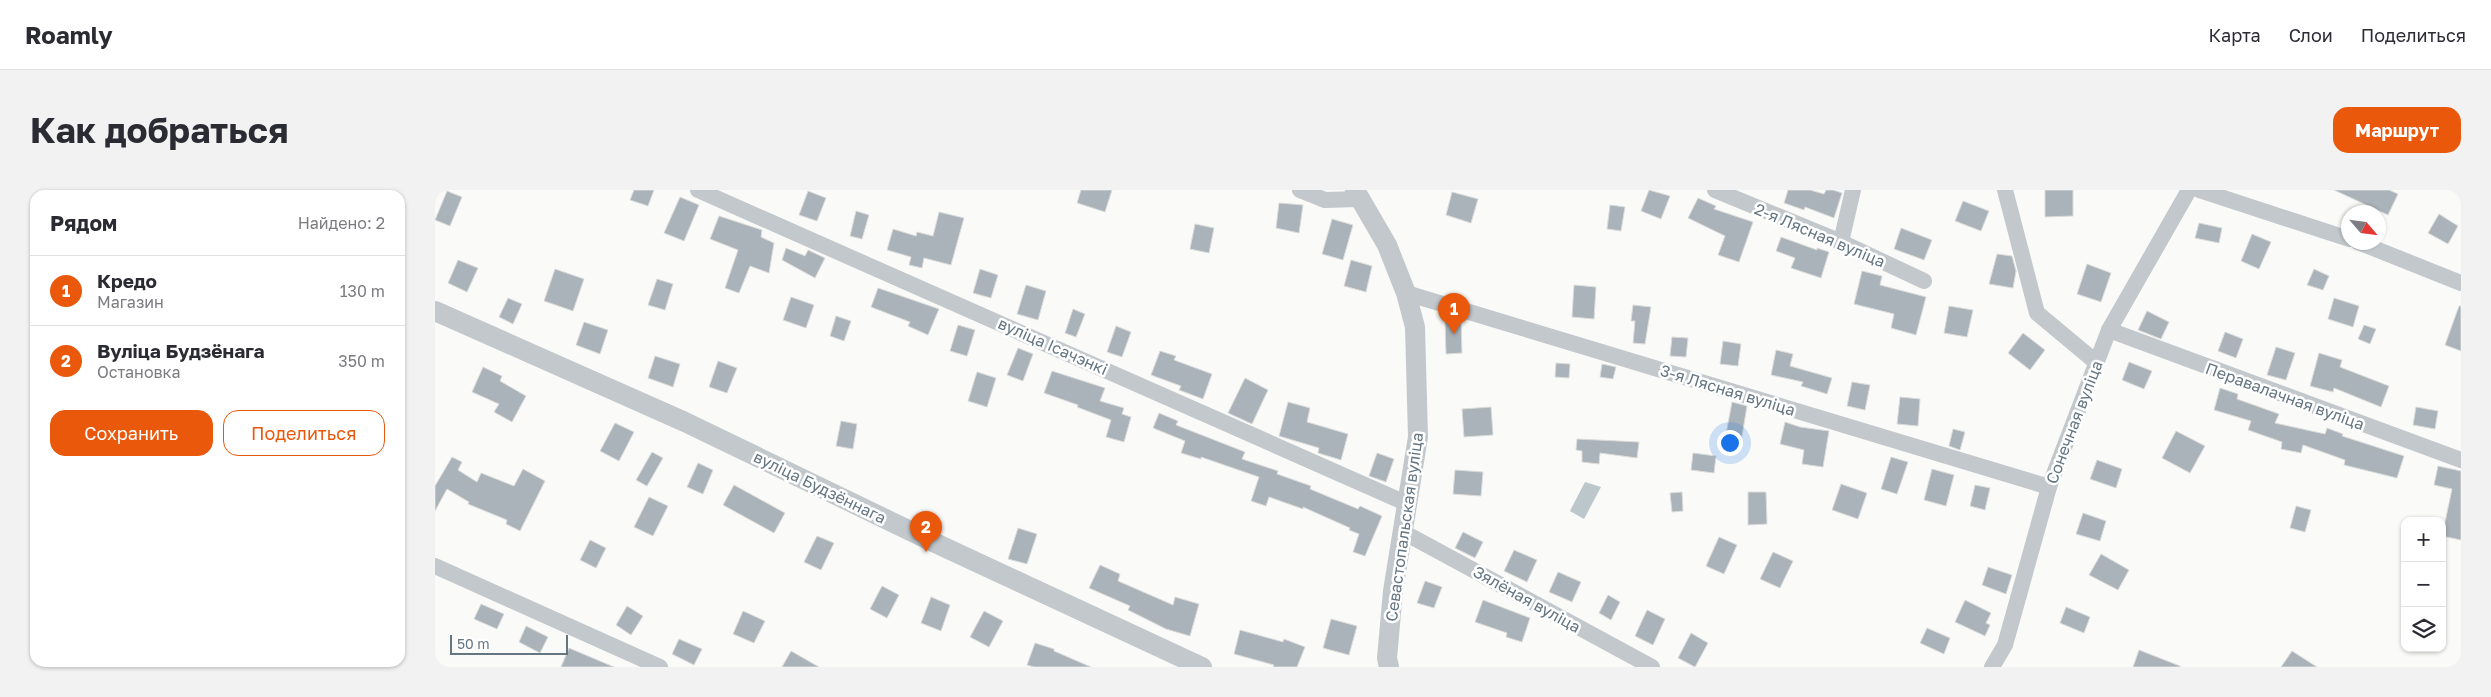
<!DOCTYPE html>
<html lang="ru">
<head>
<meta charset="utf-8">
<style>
	body { margin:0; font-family:"Golos Text",sans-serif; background:#f2f2f3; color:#2b2b33 }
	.controls { position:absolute; right:15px; bottom:15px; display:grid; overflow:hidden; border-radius:10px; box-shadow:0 1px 4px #0004 }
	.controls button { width:45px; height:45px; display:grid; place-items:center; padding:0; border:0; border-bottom:1px solid #e1e1e2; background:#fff; color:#2b2b33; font:25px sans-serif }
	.compass { position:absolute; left:1906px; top:15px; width:45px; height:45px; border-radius:50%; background:#fff; box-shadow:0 1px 4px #0004; rotate:118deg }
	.scale { position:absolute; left:15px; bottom:12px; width:118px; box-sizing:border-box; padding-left:5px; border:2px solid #657683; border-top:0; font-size:14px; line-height:18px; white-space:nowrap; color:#657683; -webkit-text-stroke:4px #fff; paint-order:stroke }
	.you { position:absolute; left:1294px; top:252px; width:18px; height:18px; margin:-12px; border:4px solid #fff; border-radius:50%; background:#1a73e8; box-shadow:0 0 0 8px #1a73e833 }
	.badge { display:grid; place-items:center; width:32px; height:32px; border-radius:50%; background:#ea580c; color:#fff; font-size:16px; font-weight:700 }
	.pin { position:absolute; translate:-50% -41px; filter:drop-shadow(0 1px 2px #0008) }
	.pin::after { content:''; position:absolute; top:26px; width:18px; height:15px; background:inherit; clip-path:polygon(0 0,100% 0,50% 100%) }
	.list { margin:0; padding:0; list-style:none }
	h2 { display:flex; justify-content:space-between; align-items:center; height:65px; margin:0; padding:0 20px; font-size:21px }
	h2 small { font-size:16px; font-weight:400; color:#7c7c81 }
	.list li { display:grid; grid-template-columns:32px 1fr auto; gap:15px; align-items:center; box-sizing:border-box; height:70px; padding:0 20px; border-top:1px solid #e1e1e2 }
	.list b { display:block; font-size:19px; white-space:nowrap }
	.list p { margin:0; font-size:16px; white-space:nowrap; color:#7c7c81 }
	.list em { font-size:16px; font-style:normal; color:#7c7c81 }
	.actions { display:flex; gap:10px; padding:15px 20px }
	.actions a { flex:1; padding:11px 0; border:1px solid #ea580c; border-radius:15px; text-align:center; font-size:18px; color:#ea580c }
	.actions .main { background:#ea580c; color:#fff }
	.icon { flex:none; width:28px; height:28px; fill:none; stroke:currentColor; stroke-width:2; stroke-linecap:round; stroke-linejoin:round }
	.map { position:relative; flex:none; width:2026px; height:477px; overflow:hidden; border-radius:15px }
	header { display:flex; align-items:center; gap:30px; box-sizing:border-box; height:70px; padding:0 25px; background:#fff; border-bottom:1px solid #e1e1e2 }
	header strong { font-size:24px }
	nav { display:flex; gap:28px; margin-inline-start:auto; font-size:18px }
	.intro { display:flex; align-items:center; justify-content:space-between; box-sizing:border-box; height:120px; padding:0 30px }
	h1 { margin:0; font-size:35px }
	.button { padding:12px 22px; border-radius:15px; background:#ea580c; color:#fff; font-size:18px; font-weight:700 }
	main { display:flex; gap:30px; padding:0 30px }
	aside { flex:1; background:#fff; border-radius:15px; box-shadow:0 1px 4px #0004 }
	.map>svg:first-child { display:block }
</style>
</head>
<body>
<header>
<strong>Roamly</strong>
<nav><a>Карта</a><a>Слои</a><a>Поделиться</a></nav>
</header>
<div class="intro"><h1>Как добраться</h1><a class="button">Маршрут</a></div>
<main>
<aside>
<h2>Рядом<small>Найдено: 2</small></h2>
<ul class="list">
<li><span class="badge">1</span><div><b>Кредо</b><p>Магазин</p></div><em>130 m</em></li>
<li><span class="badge">2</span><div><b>Вуліца Будзёнага</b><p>Остановка</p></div><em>350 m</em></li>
</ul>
<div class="actions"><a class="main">Сохранить</a><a>Поделиться</a></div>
</aside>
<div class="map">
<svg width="2026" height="477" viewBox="0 0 2026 477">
	<rect width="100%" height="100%" fill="#fafaf8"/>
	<!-- water -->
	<polygon fill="#bbc7cb" points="1150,292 1166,297 1149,329 1135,321"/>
	<!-- building -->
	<g fill="#aab3b9" stroke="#dcdcda">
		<polygon points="199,0 219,0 213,16 195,10"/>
		<polygon points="646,0 677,0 670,22 642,13"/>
		<polygon points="1214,0 1235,6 1226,29 1206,21"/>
		<polygon points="1353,0 1375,0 1389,4 1391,0 1398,0 1407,3 1399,28 1370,17 1369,20 1349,13"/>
		<polygon points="1610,0 1638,0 1638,26 1610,27"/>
		<polygon points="1899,0 1954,0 1963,4 1953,25"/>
		<polygon points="12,1 27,7 15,36 0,30"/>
		<polygon points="373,1 391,8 382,31 364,25"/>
		<polygon points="1017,2 1043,9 1036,33 1011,25"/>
		<polygon points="245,7 264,15 249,51 229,43"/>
		<polygon points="1263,8 1281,16 1279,19 1318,32 1304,72 1283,65 1290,46 1253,28"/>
		<polygon points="1528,11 1554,21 1546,41 1520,31"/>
		<polygon points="844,13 868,15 864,43 841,38"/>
		<polygon points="1175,15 1190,17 1186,41 1172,39"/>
		<polygon points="421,21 434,25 427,49 415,46"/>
		<polygon points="504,22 529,28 516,75 489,68 487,78 474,75 476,67 452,60 458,39 481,46 482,42 498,46"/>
		<polygon points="2004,24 2023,36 2013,54 1993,43"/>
		<polygon points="284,26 327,40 326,47 339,53 334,83 315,76 304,103 290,98 303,60 275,49"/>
		<polygon points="897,29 918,35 908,70 887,64"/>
		<polygon points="1764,33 1787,38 1784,53 1760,48"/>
		<polygon points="760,34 779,38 774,63 755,59"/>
		<polygon points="1466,38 1497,50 1489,70 1459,59"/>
		<polygon points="1817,44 1836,52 1824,79 1806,71"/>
		<polygon points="1346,47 1382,60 1382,58 1394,62 1386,88 1356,78 1360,68 1341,61"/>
		<polygon points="351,58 370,66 373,60 390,68 380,88 347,70"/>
		<polygon points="1562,64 1577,66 1581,81 1578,98 1554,94"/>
		<polygon points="23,70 43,78 32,102 13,93"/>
		<polygon points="916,70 937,76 931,102 909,96"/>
		<polygon points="1652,74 1676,83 1666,112 1642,104"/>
		<polygon points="120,79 149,89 138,121 109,111"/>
		<polygon points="545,79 563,85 556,108 538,103"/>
		<polygon points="1879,79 1894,86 1888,100 1872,95"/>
		<polygon points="1427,81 1447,86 1445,95 1491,107 1481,145 1456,138 1459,124 1419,114"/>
		<polygon points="222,89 238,94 230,120 213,115"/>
		<polygon points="591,95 611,101 603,130 582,124"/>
		<polygon points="1139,95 1161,97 1159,129 1137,127"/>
		<polygon points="443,98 504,119 493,145 473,136 475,132 436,117"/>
		<polygon points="356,107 379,115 371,138 348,130"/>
		<polygon points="73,108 87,114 78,134 64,127"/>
		<polygon points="1899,108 1924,116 1918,137 1893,129"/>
		<polygon points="1198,115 1216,117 1210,154 1198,153 1200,131 1196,131"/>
		<polygon points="1514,116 1538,120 1532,147 1509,143"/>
		<polygon points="2024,116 2026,116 2026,161 2010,155"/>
		<polygon points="638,119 650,124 641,147 630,143"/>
		<polygon points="1712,121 1734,132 1726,149 1703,140"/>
		<polygon points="401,126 416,131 409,151 395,146"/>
		<polygon points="1026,130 1027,163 1011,164 1010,131"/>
		<polygon points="149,132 173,140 165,164 141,155"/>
		<polygon points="523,135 540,140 532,166 515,161"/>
		<polygon points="1929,135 1941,139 1935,154 1923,149"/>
		<polygon points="681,136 696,142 687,167 672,162"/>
		<polygon points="1790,142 1808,149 1801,168 1783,161"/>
		<polygon points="1588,143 1610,160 1595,180 1573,163"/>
		<polygon points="1237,147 1253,148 1251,167 1235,166"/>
		<polygon points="1288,151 1306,154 1303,176 1285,174"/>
		<polygon points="1841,157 1860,163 1851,190 1832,185"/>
		<polygon points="583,158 598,164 588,191 572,185"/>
		<polygon points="1341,160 1358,164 1355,176 1397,188 1392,204 1366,196 1368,192 1336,185"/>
		<polygon points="725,161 741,166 739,170 777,184 768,209 744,200 746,196 716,185"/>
		<polygon points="1884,163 1907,170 1905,177 1954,196 1946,217 1899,198 1898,202 1875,196"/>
		<polygon points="220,166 245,174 238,197 213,188"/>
		<polygon points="283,171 302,178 292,203 274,197"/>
		<polygon points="1694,172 1717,181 1709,199 1687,190"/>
		<polygon points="1121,173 1135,174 1134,188 1120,187"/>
		<polygon points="1167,174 1181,177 1178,189 1165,187"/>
		<polygon points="48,177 67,186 65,191 91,206 77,232 59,222 64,214 37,202"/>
		<polygon points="617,181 670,198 665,211 689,218 687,224 696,227 689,252 671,247 676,230 642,217 643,215 609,203"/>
		<polygon points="542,182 561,188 552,217 533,211"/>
		<polygon points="810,188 833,200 817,234 793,223"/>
		<polygon points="1417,192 1435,195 1430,220 1412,216"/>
		<polygon points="1785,198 1803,204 1802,209 1844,224 1840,233 1890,244 1892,238 1908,244 1907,246 1969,266 1962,288 1909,275 1910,270 1868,255 1866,263 1846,259 1847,252 1813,240 1816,231 1779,220"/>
		<polygon points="1465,207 1485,209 1483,236 1462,234"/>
		<polygon points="853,212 875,218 872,232 913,244 906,270 883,263 884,258 844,246"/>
		<polygon points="1297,212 1312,216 1306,252 1290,249"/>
		<polygon points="1056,217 1058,245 1029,247 1027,219"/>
		<polygon points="1981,217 2003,221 2000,239 1978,235"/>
		<polygon points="724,223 743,231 741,235 810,262 807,269 843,281 842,284 876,296 875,299 923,319 925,316 947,326 930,366 918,362 924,344 914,340 915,338 868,317 868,319 834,307 831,316 816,311 824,287 766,267 766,269 746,263 750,251 718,238"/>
		<polygon points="406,231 422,234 418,259 401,256"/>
		<polygon points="1350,232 1365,237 1394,241 1388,277 1367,274 1369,260 1345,254"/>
		<polygon points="180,233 199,242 184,271 165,261"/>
		<polygon points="1518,239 1530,242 1525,260 1514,256"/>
		<polygon points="1741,241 1770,256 1755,283 1727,268"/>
		<polygon points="1142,249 1204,252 1202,268 1165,263 1164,274 1147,272 1147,261 1141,260"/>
		<polygon points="217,262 228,268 212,296 201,290"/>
		<polygon points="942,263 959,269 951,292 934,286"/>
		<polygon points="1258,263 1281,266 1279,283 1256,280"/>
		<polygon points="17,267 27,272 23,280 42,292 46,283 79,296 88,279 110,291 85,341 71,334 72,330 33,314 34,312 12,299 0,321 0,296"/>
		<polygon points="1456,267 1473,272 1462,304 1446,299"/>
		<polygon points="1662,270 1687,279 1681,298 1655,289"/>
		<polygon points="263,273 278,280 268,304 252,297"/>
		<polygon points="2003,276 2026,281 2026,350 2007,346 2017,299 1999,295"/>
		<polygon points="1497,279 1519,285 1511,316 1489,310"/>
		<polygon points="1020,280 1048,282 1046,306 1018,304"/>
		<polygon points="1406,294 1432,303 1423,329 1397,320"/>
		<polygon points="299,295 350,323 339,343 288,315"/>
		<polygon points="1540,295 1555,298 1550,320 1535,316"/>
		<polygon points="1247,302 1248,321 1237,322 1235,303"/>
		<polygon points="1313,302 1331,302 1332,334 1313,335"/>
		<polygon points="214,307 233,316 218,346 199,337"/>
		<polygon points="1861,316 1876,320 1870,342 1855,338"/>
		<polygon points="1648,323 1671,331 1665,351 1641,344"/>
		<polygon points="583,338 602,344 592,374 573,369"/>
		<polygon points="1028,342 1048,352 1040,368 1020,358"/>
		<polygon points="382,346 399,353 386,380 369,372"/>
		<polygon points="1284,347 1302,355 1289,384 1271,376"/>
		<polygon points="155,350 171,358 161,378 145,370"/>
		<polygon points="1079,360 1102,370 1092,392 1069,381"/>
		<polygon points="1338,362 1358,371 1345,398 1325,389"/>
		<polygon points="1666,364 1694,380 1683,400 1654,385"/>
		<polygon points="665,375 685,384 683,391 738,415 740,407 764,414 755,446 731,439 693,420 695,416 654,398"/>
		<polygon points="1553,377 1577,385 1571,404 1547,395"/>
		<polygon points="1123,382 1146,392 1137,412 1114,402"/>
		<polygon points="990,391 1007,397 999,418 982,413"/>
		<polygon points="447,396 464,405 452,428 435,419"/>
		<polygon points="1173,405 1185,412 1176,430 1164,423"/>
		<polygon points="496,407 515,415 506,441 486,433"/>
		<polygon points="1048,410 1095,428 1087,452 1071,447 1072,443 1040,432"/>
		<polygon points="1530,410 1556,423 1551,433 1555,435 1550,446 1520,432"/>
		<polygon points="46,414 69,424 62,439 39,429"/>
		<polygon points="192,416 208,426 196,445 181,435"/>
		<polygon points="1631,417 1655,427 1649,443 1625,433"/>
		<polygon points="1212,420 1230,429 1218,455 1200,446"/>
		<polygon points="308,421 330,431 319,453 298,444"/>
		<polygon points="549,421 568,431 554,457 535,447"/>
		<polygon points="896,429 922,436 914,465 888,458"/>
		<polygon points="91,436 113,447 105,463 84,452"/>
		<polygon points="1492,438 1515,448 1509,464 1485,453"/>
		<polygon points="805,440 848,452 849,449 870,457 862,477 838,477 839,475 799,464"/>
		<polygon points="1256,443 1273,453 1260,477 1243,468"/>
		<polygon points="244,449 267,459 259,475 237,464"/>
		<polygon points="600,453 619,459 619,461 656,477 599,477 592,475"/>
		<polygon points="134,458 179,477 126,477"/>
		<polygon points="1704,460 1745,476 1745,477 1698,477"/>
		<polygon points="356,461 384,477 347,477"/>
		<polygon points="1857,461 1882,477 1846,477"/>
	</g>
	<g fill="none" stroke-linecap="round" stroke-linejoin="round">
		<!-- minor -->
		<g stroke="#c3c8cc" stroke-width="16">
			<polyline points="263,0 973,314"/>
			<polyline points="865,0 890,10 924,9"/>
			<polyline points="1280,0 1406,52 1489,91"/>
			<polyline points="1570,0 1602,123 1662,173"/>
			<polyline points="1764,0 1914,49"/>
			<polyline points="1406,52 1418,0"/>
			<polyline points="1923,52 2026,93"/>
			<polyline points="971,103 1614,297"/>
			<polyline points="1674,140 2026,270"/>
			<polyline points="968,342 1217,477"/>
			<polyline points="0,376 225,477"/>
			<polyline points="1557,477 1570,455 1614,297 1674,140 1754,0"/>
		</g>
		<!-- tertiary -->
		<g stroke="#c3c8cc" stroke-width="20">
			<polyline points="920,0 952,55 971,103 980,137 983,247 958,401 952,468 954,477"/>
			<polyline points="0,121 250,232 496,351 767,477"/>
		</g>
	</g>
	<g text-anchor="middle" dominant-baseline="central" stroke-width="5" stroke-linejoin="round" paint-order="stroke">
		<!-- street labels -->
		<g font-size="16" fill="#657683" stroke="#fff">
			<text transform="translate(1385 45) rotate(23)">2-я Лясная вуліца</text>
			<text transform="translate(618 156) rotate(24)">вуліца Ісачэнкі</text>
			<text transform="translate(1293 200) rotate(17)">3-я Лясная вуліца</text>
			<text transform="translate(1850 206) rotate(20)">Перавалачная вуліца</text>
			<text transform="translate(1639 232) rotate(-69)">Сонечная вуліца</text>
			<text transform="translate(385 297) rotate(26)">вуліца Будзённага</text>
			<text transform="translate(969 337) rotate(-82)">Севастопальская вуліца</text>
			<text transform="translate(1092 409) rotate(29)">Зялёная вуліца</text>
		</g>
	</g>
</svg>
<div class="controls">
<button>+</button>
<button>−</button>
<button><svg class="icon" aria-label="layers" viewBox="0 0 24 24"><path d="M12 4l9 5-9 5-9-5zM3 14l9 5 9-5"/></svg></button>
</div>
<svg class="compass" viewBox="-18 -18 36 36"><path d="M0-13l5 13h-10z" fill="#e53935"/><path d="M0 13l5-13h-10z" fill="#7c7c81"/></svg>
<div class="scale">50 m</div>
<div class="you"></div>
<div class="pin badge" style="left:1019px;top:144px">1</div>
<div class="pin badge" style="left:491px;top:362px">2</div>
</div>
</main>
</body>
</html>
